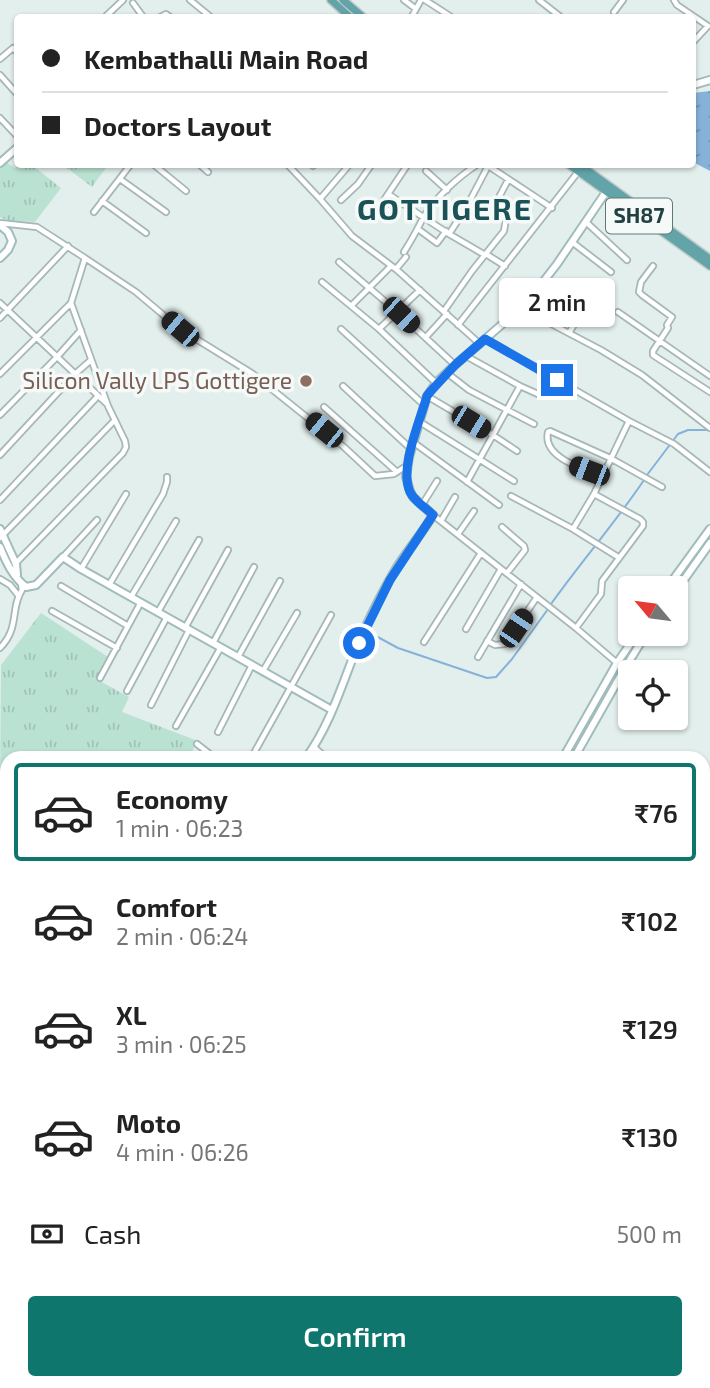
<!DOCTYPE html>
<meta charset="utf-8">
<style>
body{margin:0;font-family:"Exo 2",sans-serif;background:#f2f2f2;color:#222;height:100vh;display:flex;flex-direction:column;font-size:26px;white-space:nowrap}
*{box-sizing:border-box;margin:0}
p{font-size:23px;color:#767676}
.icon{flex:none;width:38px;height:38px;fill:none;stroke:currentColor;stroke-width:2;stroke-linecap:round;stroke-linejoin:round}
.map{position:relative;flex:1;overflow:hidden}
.panel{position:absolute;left:0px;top:751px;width:710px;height:639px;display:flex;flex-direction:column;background:#fff;border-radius:21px 21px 0 0;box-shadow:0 2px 5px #0004}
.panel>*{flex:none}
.top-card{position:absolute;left:14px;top:14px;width:682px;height:154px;border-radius:7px;box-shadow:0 2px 5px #0004;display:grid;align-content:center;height:154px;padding:0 28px;background:#fff}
.needle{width:46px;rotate:299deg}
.fabs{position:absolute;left:618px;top:576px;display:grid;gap:14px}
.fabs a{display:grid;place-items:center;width:70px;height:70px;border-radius:7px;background:#fff;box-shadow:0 2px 5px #0004;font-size:35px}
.end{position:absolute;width:32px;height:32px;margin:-16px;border:9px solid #1a73e8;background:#fff;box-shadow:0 0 0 4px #fff}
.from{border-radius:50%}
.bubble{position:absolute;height:49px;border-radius:7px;background:#fff;box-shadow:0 2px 5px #0004;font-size:23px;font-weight:600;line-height:49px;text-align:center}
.car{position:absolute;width:21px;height:42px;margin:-21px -10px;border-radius:9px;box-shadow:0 0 5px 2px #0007;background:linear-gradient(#222 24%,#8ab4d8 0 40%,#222 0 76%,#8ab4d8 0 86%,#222 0)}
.top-card b{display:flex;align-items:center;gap:24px;height:66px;font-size:26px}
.top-card b+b{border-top:2px solid #e0e0e0}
.top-card i{width:18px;height:18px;background:#222}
ul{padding:12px 0 0;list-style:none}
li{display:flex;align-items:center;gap:21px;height:98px;margin:0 14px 10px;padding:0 14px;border:4px solid transparent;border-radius:7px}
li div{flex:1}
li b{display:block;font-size:26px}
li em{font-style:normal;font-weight:600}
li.active{border-color:#0f766e}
li>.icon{width:63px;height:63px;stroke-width:1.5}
.pay{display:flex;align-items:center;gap:18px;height:77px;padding:0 28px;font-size:26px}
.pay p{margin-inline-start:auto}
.action{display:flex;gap:14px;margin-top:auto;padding:14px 28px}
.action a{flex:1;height:80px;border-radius:7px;background:#0f766e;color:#fff;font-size:28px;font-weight:600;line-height:80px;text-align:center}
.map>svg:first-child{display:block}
</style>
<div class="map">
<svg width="710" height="1388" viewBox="0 0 710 1388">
<defs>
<pattern id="grass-tufts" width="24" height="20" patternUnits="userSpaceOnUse" patternTransform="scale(1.75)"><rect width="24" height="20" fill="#bae2d2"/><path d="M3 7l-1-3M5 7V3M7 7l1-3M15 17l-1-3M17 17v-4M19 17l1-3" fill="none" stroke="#a0c3b6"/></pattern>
<pattern id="forest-firs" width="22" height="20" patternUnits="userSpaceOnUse" patternTransform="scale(1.75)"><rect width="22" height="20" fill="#bae2d2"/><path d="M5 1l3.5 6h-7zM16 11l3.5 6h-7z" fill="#a0c3b6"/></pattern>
<pattern id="water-ripples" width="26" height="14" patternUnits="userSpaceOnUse" patternTransform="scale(1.75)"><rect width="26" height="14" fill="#86b1d9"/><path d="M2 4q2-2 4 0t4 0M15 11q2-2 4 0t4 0" fill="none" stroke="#6d91b2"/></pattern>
</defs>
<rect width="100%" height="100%" fill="#e3efed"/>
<path fill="url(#grass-tufts)" d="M6,162L15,168L18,165H32L61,188L35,222L9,221L0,217V169Z
M63,165H108L92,187Z
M41,613L108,657L96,679L129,697L122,712L198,741L188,758H7V806L0,803L1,665Z"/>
<path fill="url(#forest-firs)" d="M704,1378L710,1384V1388H578L581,1383L704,1382Z"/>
<path fill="url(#water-ripples)" d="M710,91V171L693,162V93Z"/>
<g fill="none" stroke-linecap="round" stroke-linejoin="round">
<path stroke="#86b1d9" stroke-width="2" d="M647,475L678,434L688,430H708
M551,604C581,562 615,523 644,480
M374,635L398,648L487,678L496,677L512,659L548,609"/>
<g stroke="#a5b7b6" stroke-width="8">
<path id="street" d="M190,0L212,18
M404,0L416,9
M425,0L453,18
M539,0L562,18
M674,0L677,5L708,26L693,42
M133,3L144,18
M614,12L623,0
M104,18L123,0
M158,18L166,14L172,18
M411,18L421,0
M0,59L13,48L18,53
M0,75L18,95
M0,118L18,137
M153,164L186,191
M199,164L208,172
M287,164L320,199L352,236L397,270L480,344
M487,165L552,208
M313,166L315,164
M426,171L447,190
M120,179L166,212
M388,194L449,234L466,208L488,166
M320,199L350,164
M341,200L358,184L372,164
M102,201L146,233
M400,201L392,212L380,206L408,164
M94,212L131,164
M586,222L627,260
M0,223L37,227L85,258L71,303L108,406L125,441L126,447L123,453L15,564
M418,229L437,243L446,231
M449,234L485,255
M572,242L611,272
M404,252C411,241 417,230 423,218C435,198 458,177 478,164
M486,254L505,266
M85,258L136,292L180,329L253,374L344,447L375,476L394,474L406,466
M339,262L401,315L455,365
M653,266L641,282L639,292L642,295L672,317L667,325L668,328L653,351V355L710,392
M396,269L406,257
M322,282L379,329L436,383
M0,303L106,403
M352,305L391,266
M521,308L601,350L642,375L710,428
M444,311L472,271L504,231L507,212L496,203L508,180
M618,312L710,376
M0,318L68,246
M458,325L578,172
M341,329L424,405
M379,329L420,290
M569,333L585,307L588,305L600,311
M426,337L447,314
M486,339L629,421L674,444L710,472
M466,356L520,386L540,395
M447,373L469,390L534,424
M0,374L71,303
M343,386L411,449
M427,396L493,435L517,451
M324,407L397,472
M0,415L57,357L81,330
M420,422L514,481
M413,442L499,505
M0,455L75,374L91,360
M602,475C584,469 542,458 548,432L550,431L610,458L662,487
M467,482L520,386
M511,496L573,529
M0,500L98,396
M422,505L437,481
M433,515L576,628L601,594L602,581L643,526V522L640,519L594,494
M441,521L455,497
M502,527L524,546L525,550L507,573
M458,534L474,511
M0,538L115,420
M63,557L97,520
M618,557L573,529L594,494L629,421
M81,569L126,494
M0,579L10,585L18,595
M109,585L163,494L167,482V477
M61,586L128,626
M131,597L176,521
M52,611L117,648
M158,612L199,540
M185,628L228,550
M576,628L617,663L631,672
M466,629L501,569
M487,641L495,645L505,644L537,597
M424,642L481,553
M213,643L254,567
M0,648C20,628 10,608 22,590L21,583
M238,657L280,581
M478,657L521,584
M263,671L297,613
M100,678L141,602
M127,691L167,617
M151,705L189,630
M676,707L679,709
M176,726L221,647
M218,732L252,665
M197,744L215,758
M314,747L326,758
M254,753L331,615
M0,844L7,849
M0,896L7,903
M0,994L7,1001
M0,1061L7,1064
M706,1100L710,1105
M704,1145L710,1152
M704,1180L710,1174
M0,1211L7,1200
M0,1277L7,1271
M0,1286L7,1295
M416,1382L420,1388
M229,1388L230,1382
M267,1388L268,1382
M298,1388L300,1382
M345,1388L346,1382
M383,1388L385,1382"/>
</g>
<g stroke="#a0bcbb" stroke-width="10">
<path id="secondary" d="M693,85L710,80
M0,163L18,147
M0,225L8,232L12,241L8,250L0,258
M0,529L16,564L17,575
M0,547C6,562 13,577 26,587L36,585L63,557L81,569L332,710
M667,588L710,529
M676,591L710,543
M306,758C335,718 346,669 366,626C376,605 387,583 399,564C410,547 423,532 433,515L413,497L410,491L406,477L409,457L427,396L436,383L455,365L521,308L533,295L557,264L608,189
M563,758L617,663L637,634
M574,758L625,668L646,634
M0,810L7,814
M704,943L710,949
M0,1104L7,1097
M0,1383L7,1376"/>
</g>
<g stroke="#c1caca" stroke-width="10">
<path id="primary" d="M331,0L351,18
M343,0L364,18
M568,164L710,266
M579,164L710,259"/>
</g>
<g stroke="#c1caca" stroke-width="12">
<path id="highway" d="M704,966L710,955
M704,996L710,986
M506,1388L507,1382
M523,1388L524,1382"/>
</g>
<use href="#street" stroke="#fff" stroke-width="4.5"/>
<use href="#secondary" stroke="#fff" stroke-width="6"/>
<use href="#primary" stroke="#63a4a9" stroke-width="7"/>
<use href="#highway" stroke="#296972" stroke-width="9"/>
</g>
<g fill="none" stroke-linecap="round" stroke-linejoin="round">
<path stroke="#1a73e8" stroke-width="9" d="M359,643L390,580L433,515C425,507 415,502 410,492C399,468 420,421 427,396L430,392L455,365L485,339L557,380"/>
</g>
<circle fill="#8d6e63" stroke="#f5faf9" stroke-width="2.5" cx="306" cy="381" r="7"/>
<g text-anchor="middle" stroke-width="7" stroke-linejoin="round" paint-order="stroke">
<rect fill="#f5faf9" stroke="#617879" stroke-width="2" x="606" y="198.5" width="66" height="35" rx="5"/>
<g font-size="21" font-weight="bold" fill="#214042">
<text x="639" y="223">SH87</text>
</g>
<g font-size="23" fill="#785e54" stroke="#f5faf9" text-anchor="end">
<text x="292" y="389">Silicon Vally LPS Gottigere</text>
</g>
<g font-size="30" font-weight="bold" letter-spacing="2" fill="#1a5257" stroke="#f5faf9">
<text x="445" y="220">GOTTIGERE</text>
</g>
</g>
</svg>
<div class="fabs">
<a><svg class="needle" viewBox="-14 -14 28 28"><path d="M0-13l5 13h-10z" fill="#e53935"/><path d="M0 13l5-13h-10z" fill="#767676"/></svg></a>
<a><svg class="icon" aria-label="locate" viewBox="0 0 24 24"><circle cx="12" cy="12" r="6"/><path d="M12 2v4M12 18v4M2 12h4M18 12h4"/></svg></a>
</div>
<i class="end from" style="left:359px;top:643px"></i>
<i class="end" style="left:557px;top:380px"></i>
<div class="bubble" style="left:499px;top:278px;width:116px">2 min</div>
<i class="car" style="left:401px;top:315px;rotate:133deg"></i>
<i class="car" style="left:180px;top:329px;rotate:310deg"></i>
<i class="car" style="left:471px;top:422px;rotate:121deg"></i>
<i class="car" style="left:324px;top:430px;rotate:309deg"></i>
<i class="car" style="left:589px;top:471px;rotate:291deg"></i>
<i class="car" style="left:516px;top:628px;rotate:34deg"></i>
<div class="top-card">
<b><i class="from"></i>Kembathalli Main Road</b>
<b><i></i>Doctors Layout</b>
</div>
<section class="panel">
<ul>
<li class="active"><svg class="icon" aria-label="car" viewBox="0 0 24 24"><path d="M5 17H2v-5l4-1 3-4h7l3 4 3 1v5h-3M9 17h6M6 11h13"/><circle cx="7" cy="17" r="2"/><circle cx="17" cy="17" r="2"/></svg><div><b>Economy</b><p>1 min · 06:23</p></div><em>₹76</em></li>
<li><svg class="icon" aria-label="car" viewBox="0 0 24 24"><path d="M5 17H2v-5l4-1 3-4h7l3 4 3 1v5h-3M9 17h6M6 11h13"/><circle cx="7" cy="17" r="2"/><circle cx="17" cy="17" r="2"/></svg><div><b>Comfort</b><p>2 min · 06:24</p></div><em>₹102</em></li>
<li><svg class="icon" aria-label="car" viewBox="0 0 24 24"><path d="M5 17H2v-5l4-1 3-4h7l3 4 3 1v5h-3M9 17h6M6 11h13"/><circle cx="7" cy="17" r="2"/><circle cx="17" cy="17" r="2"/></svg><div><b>XL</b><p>3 min · 06:25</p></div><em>₹129</em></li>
<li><svg class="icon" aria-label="car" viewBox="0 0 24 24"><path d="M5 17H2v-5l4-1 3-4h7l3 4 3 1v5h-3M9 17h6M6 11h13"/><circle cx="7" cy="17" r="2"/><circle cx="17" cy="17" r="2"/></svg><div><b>Moto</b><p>4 min · 06:26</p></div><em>₹130</em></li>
</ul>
<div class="pay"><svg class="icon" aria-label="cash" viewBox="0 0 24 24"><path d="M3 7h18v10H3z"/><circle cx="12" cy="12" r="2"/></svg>Cash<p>500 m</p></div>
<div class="action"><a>Confirm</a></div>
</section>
</div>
